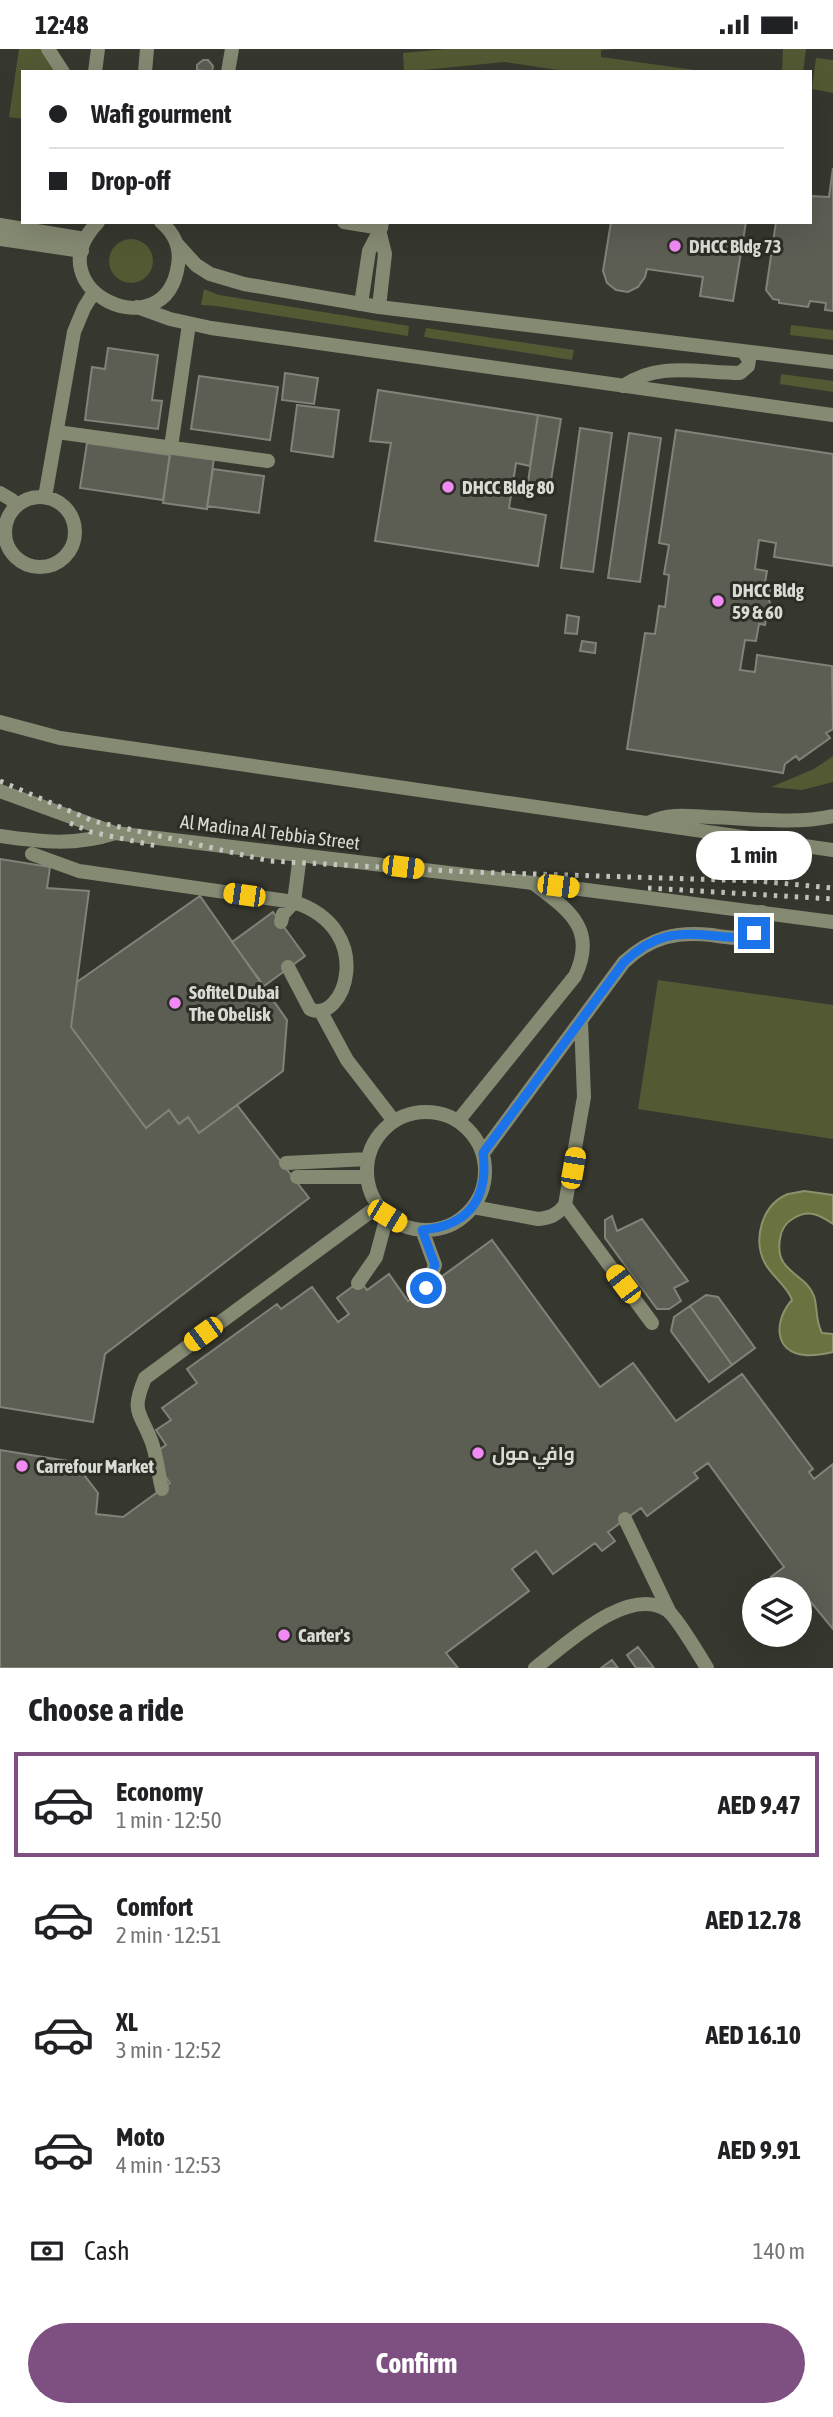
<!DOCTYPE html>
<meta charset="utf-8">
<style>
body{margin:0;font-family:"Asap Condensed",Cairo,sans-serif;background:#f6f6f6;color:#202124;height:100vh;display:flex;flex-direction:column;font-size:26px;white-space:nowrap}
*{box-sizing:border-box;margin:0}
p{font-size:23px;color:#757577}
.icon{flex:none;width:38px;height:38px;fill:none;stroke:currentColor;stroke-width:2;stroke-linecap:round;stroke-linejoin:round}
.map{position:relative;height:1619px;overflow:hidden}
.sheet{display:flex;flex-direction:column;background:#fff;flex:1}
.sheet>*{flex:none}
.top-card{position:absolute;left:21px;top:21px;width:791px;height:154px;border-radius:0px;box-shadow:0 7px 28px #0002;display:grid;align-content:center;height:154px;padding:0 28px;background:#fff}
.tools{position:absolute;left:742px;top:1528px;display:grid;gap:14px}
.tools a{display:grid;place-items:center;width:70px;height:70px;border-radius:50%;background:#fff;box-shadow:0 7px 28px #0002;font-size:35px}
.end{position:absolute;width:32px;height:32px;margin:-16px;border:9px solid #1a73e8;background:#fff;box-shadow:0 0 0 4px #fff}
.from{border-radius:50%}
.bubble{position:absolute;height:49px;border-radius:24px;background:#fff;box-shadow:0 7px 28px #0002;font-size:23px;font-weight:700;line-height:49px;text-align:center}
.car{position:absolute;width:21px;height:42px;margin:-21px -10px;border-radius:9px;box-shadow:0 0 5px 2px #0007;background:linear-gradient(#f5c518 24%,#345 0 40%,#f5c518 0 76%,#345 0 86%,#f5c518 0)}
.top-card b{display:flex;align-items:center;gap:24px;height:66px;font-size:26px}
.top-card b+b{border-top:2px solid #e0e0e0}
.top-card i{width:18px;height:18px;background:#202124}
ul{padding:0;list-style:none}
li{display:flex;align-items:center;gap:21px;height:105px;margin:0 14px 10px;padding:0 14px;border:4px solid transparent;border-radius:0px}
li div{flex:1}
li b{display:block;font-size:26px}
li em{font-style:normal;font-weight:700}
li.current{border-color:#7e5082}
li>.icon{width:63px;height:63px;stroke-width:1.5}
h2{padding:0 28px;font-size:32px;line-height:84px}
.pay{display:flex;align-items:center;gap:18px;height:77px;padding:0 28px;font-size:26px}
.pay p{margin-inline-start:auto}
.action{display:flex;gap:14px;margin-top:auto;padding:14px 28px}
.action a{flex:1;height:80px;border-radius:42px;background:#7e5082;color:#fff;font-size:28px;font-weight:700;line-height:80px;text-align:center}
.status{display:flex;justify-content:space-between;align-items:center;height:49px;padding:0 35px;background:#fff;direction:ltr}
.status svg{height:19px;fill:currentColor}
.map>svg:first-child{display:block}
</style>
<div class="status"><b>12:48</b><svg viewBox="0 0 49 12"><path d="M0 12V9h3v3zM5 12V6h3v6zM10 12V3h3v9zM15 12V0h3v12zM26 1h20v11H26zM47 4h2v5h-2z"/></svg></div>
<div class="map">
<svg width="833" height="1619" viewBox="0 0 833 1619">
<rect width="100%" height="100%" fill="#36382f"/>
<path fill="#535933" d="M19,0H44L56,23H23V70L9,68Z
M446,0H615L601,1V8L709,23H571L504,13L404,23L403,4Z
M783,0H806L803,23H782Z
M816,9L833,11V44L812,40Z
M109 212a22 22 0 1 1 44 0a22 22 0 1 1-44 0Z
M204,240L219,246L409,277L408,287L216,257L201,256Z
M791,276L833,281V291L790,286Z
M426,279L574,301L572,311L424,288Z
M781,325L833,332V343L780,335Z
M833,707V733L802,741L771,738L814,720Z
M658,931L833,956V1090L638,1060Z"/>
<path fill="#6a723f" stroke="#8b926c" stroke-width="2" d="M804,1142L833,1146V1175C820,1166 809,1160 794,1169C785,1174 781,1181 780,1190C774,1224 805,1223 814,1247C818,1260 815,1271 822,1284L833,1285V1303C824,1305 815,1307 805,1306C773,1303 774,1271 792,1251C788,1238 773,1228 766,1216C752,1192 761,1156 788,1145C793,1144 799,1143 804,1142Z"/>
<path fill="#5c5e54" stroke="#818378" stroke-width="2" d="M203,11H208L213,17L212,23L197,21V16Z
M833,119V262L825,261L826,254L810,252L808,258L779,254V251L773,250L766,241L776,173H810V147L829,148Z
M611,173H746L733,252L700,247L703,228L647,220L645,228L638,238L628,243L616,241L607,234L603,222Z
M108,299L158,306L152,351L162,352L158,380L85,371L92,318L105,320Z
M285,324L318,329L314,355L282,351Z
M199,327L278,338L270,391L191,380Z
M378,341L538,366L530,417L516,414L509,459L546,466L538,517L375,492L391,394L370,392Z
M297,356L339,361L333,408L291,402Z
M538,366L561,370L550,437L528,433Z
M580,379L612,384L593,523L561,519Z
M676,381L833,405V517L774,508L776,494L759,491L755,520L767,522L764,539L771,540L769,551L772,559L767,565L765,576L759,575L756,592L745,591L740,621L755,623L757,606L832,617L833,680L826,684L830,689L799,711L796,707L785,715L783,724L627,700L645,584L655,585L659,557L665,558L669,526L664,525L669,496L659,494Z
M629,384L661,389L640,533L608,529Z
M87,394L170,406L163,451L80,439Z
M170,403L214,409L207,460L163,454Z
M213,420L264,427L259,464L207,457Z
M567,566L579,568L577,585L565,584Z
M582,592L596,594L595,604L580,602Z
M0,810L50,818L47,839L89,842L71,978L146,1079L169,1061L179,1075L188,1068L199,1084L237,1056L309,1149L105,1305L93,1373L0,1358Z
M200,847L287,971L283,1022L199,1084L188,1068L179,1075L169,1061L146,1079L71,978L77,933Z
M273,863L305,907L264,937L232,893Z
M612,1167L617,1182L642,1170L688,1232L674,1239L681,1252L669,1260H657L605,1189V1171Z
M492,1191L600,1338L633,1314L676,1372L742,1325L813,1420L809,1423L814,1430L833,1415V1580L805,1546L800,1550V1540H779L771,1528L784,1518L708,1414L694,1424L698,1429L647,1467L641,1459L608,1483L615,1492L602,1502L595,1494L553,1525L536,1502L512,1520L529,1542L446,1604L458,1619H0V1401L74,1413L98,1444L96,1465L123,1468L170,1434L150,1407L166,1396L156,1381L171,1371L162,1359L197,1334L187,1320L277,1255L281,1260L312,1238L338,1273L349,1265L337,1249L360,1232L367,1241L389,1225L408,1252Z
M706,1246L718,1248L755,1299L732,1316L690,1257Z
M690,1257L732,1316L709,1333L671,1282L674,1268Z
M638,1598L654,1619H636L627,1606Z
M612,1611L618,1619H601Z"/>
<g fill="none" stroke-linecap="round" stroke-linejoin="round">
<path stroke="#858a73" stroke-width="14" d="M48,0L63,23
M228,23L232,0
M344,173L381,179L382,173
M0,176L85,190
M0,190L82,202
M361,255L369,202L381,179
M379,258L385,205L380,185
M57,383L268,412
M171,398L189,275
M0,444L12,451L15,458
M5 483a35 35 0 1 1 70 0a35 35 0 1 1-70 0Z
M45,448L74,283L84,259L94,243
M0,787C41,793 76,797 115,784
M32,805L79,822L294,853C379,881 343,977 310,960L288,918
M281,873L283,865L294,853L300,806
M321,963L347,1011L394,1072
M367 1122a59 59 0 1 1 118 0a59 59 0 1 1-118 0Z
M458,1072L575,927C598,879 567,860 533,834
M483,1104L624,913C651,888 677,882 712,886C723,888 735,890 746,888L754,884L762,863
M286,1114L368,1110
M297,1128H367
M565,1156L652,1274
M473,1158L538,1170C550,1169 557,1166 565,1156L584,1048L581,972
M422,1181L435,1216L426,1239
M358,1234L376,1208L387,1167
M162,1440C158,1424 157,1406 151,1391C139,1361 131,1363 145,1329L378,1157
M625,1470L669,1562
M535,1619C566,1596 627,1536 667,1561C677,1568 699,1606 707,1619"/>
<path stroke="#858a73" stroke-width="14" d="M95,23L98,0
M145,23L147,0
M98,173C32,241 166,303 178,216C181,199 174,184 161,173
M177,195L196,216L210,225L244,235L379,258L833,313
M137,258L170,270L211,279L833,366
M623,337C659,312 699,324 740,324L748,317L749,311L743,302
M0,673L60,689L833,801
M0,742L115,784L533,834L833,873
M650,773C669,764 689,767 709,768C749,769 793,776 833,767"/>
<path stroke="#c3c5bf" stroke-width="5" stroke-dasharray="3.5 7" stroke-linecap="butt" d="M0,732L93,772L270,812L470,823L757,832L833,839
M70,774L91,783L157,797
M648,839L833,850"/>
</g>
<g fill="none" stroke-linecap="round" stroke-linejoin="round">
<path stroke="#1a73e8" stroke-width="9" d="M426,1239L435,1216L422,1181C468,1177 489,1150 483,1104L624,913C654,885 677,882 716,887C730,888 741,891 754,884"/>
</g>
<g fill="#f18af4" stroke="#2c2e25" stroke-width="2.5">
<circle cx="675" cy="197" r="7"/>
<circle cx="448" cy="438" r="7"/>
<circle cx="718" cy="552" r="7"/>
<circle cx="175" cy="954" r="7"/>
<circle cx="478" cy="1404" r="7"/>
<circle cx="22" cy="1417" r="7"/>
<circle cx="284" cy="1586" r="7"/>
</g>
<g text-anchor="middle" stroke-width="6" stroke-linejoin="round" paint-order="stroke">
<g font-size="19" font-weight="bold" fill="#d9dbd5" stroke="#2c2e25" text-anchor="start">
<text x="689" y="204">DHCC Bldg 73</text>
<text x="462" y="445">DHCC Bldg 80</text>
<text x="732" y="548">DHCC Bldg<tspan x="732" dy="22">59 &amp; 60</tspan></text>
<text x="189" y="950">Sofitel Dubai<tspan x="189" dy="22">The Obelisk</tspan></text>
<text x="492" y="1411">وافي مول</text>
<text x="36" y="1424">Carrefour Market</text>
<text x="298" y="1593">Carter's</text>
</g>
<g font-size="19" fill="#d9dbd5" stroke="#2c2e25">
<text transform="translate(270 783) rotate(7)" y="7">Al Madina Al Tebbia Street</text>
</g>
</g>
</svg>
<div class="tools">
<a><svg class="icon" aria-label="layers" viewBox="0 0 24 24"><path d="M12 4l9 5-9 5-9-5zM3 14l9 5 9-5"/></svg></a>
</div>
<i class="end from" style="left:426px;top:1239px"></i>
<i class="end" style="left:754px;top:884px"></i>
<div class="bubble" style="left:696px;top:782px;width:116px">1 min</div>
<i class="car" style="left:403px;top:818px;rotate:97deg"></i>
<i class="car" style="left:558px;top:837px;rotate:97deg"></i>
<i class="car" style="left:244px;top:846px;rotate:278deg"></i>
<i class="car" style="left:573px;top:1119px;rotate:10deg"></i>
<i class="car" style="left:387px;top:1167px;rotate:121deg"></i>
<i class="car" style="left:623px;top:1235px;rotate:323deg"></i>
<i class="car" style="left:203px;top:1285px;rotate:234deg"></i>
<div class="top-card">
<b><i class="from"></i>Wafi gourment</b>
<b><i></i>Drop-off</b>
</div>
</div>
<section class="sheet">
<h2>Choose a ride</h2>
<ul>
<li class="current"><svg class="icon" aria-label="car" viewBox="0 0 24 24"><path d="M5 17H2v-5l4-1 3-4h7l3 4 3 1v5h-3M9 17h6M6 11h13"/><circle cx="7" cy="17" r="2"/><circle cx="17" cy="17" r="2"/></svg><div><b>Economy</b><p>1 min · 12:50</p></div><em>AED 9.47</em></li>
<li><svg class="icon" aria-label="car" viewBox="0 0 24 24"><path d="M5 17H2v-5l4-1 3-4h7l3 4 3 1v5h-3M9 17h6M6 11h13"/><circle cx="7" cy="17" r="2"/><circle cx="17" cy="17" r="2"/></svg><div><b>Comfort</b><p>2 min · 12:51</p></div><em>AED 12.78</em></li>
<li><svg class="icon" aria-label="car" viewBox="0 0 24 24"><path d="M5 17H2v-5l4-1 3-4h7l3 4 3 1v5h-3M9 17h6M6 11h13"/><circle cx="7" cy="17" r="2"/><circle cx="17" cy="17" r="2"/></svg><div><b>XL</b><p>3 min · 12:52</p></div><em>AED 16.10</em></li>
<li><svg class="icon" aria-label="car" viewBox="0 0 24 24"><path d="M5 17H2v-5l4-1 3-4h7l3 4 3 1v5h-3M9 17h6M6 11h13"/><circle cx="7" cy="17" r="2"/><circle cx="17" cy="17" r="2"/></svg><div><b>Moto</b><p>4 min · 12:53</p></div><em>AED 9.91</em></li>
</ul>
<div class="pay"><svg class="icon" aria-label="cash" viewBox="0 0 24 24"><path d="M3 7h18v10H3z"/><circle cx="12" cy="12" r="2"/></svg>Cash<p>140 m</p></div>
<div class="action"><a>Confirm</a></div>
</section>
